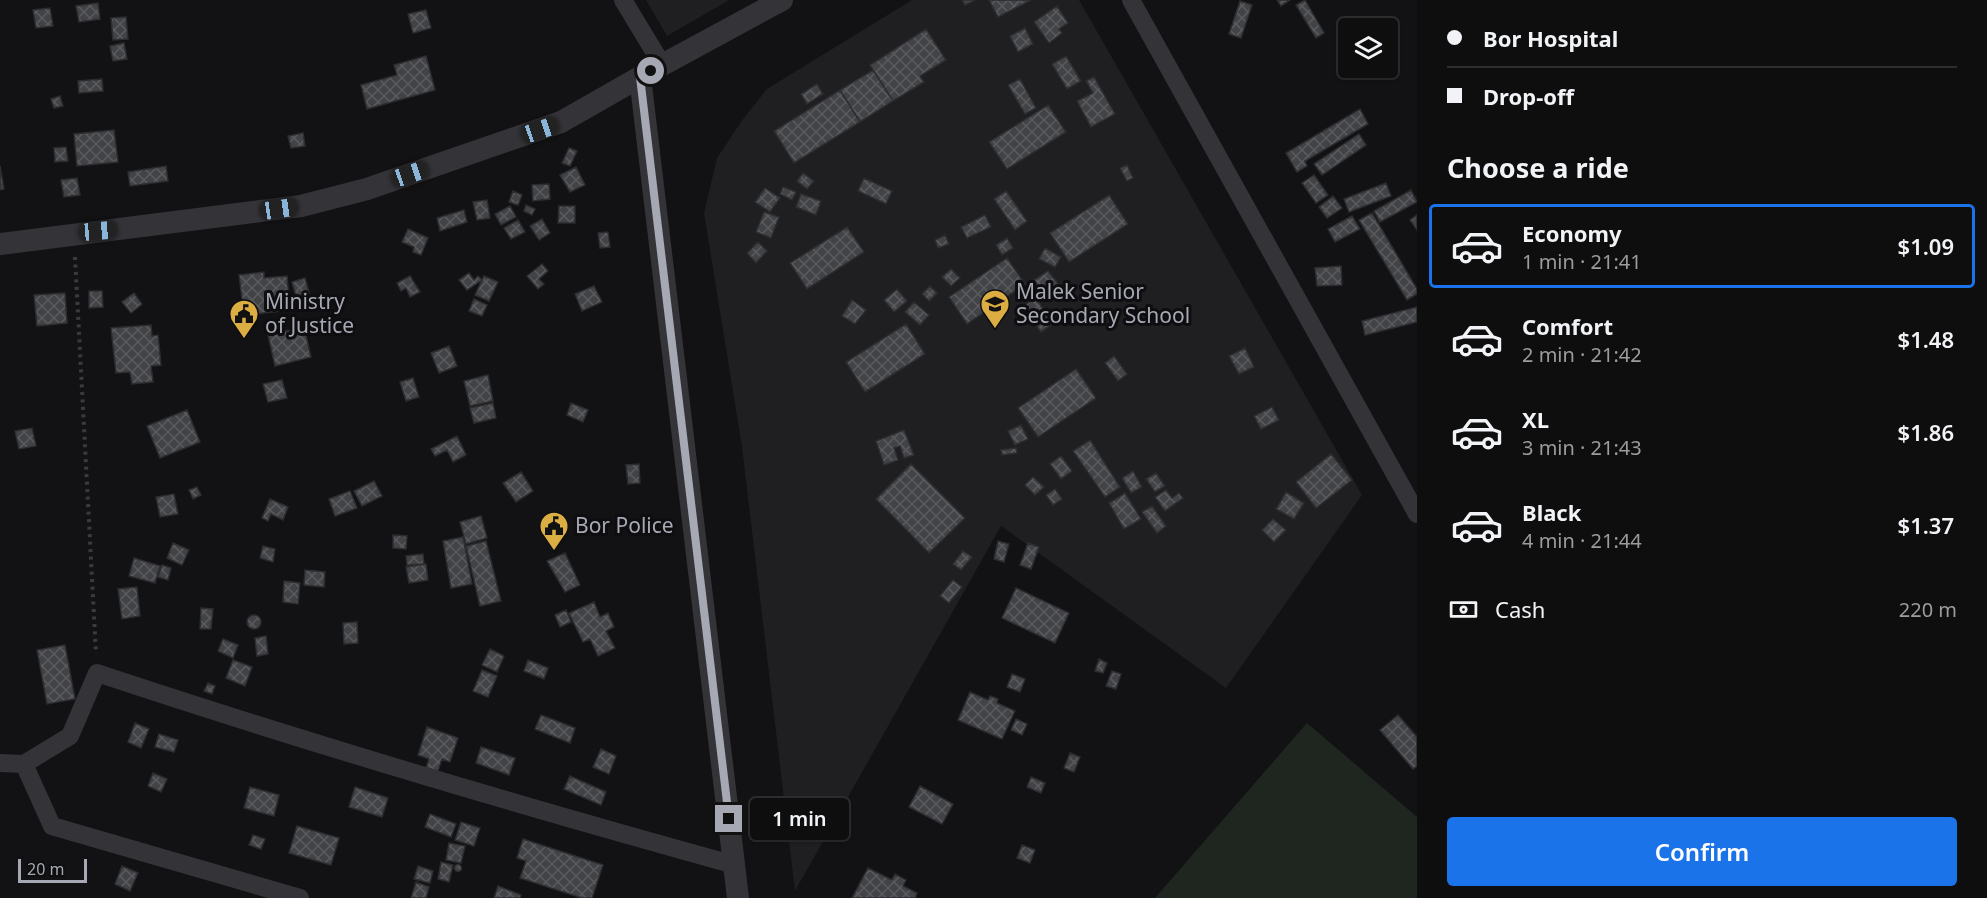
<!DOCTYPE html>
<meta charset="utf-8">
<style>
body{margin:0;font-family:"Noto Sans",sans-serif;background:#171718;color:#f1f3f6;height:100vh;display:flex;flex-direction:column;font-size:22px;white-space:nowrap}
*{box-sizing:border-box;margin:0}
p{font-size:20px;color:#9b9c9e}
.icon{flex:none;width:33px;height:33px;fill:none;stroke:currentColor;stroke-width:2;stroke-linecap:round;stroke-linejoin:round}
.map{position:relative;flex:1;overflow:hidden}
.side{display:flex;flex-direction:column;background:#0e0e0f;width:570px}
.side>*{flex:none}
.banner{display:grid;align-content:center;height:132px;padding:0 30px;background:#0e0e0f}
.tools{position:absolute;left:1338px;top:18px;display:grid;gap:12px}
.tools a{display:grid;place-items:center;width:60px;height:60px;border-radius:6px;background:#0e0e0f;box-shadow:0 2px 4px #0004,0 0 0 2px #2e2e2f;font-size:30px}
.scale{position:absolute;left:18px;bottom:15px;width:69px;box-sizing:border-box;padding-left:6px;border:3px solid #a6a9b3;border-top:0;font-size:16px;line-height:21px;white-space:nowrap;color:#a6a9b3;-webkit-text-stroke:4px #0e0d0f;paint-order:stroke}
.end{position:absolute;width:27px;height:27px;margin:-14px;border:8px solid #a6a9b3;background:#111;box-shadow:0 0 0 3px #111}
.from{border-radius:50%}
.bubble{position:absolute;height:42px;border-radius:6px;background:#0e0e0f;box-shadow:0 2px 4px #0004,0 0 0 2px #2e2e2f;font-size:20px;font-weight:600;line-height:42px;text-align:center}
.car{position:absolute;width:18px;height:36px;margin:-18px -9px;border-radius:8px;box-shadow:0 0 4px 2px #0007;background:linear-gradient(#222 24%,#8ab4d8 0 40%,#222 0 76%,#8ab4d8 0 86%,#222 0)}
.banner b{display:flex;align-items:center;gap:21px;height:57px;font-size:22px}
.banner b+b{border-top:2px solid #2e2e2f}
.banner i{width:15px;height:15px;background:#f1f3f6}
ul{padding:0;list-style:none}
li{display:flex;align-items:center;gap:18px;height:84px;margin:0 12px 9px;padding:0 18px;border:3px solid transparent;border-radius:6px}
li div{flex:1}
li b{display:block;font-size:22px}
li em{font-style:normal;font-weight:600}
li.active{border-color:#1a73e8}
li>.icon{width:54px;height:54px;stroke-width:1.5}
h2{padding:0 30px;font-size:27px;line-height:72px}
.pay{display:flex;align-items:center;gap:15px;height:66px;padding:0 30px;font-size:22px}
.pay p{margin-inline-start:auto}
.cta{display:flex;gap:12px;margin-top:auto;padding:12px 30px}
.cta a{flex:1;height:69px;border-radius:6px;background:#1a73e8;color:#fff;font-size:24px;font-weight:600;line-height:69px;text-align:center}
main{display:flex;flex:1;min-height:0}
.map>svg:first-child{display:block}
</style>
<main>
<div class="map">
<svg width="1417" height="898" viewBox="0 0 1417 898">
<defs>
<pattern id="building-cross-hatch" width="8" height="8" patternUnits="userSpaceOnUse" patternTransform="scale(1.5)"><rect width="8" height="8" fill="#424347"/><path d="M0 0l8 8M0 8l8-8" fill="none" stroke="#5a5b5f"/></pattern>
</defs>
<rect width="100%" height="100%" fill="#121214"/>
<path fill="#1f1f21" d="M646,0H729L667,36Z
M912,0H1079L1362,495L1226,688L1001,526L795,891L742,447L704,213L717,158L743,119L767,89Z"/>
<path fill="#1f2620" d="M1307,723L1417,817V898H1155Z"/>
<path fill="url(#building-cross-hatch)" stroke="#2d2d30" stroke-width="1.5" d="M962,0H975L965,5Z
M989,0H1031L998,17Z
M1277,0H1290L1281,6Z
M1305,0L1324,33L1316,38L1296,5Z
M1240,1L1252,5L1241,38L1229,34Z
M98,3L100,19L79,22L76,6Z
M1057,6L1068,23L1059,29L1062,33L1049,43L1034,22Z
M50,8L53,26L36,28L33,10Z
M426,10L431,28L413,33L408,14Z
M126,17L128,39L113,40L111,18Z
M1025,28L1033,44L1018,52L1010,36Z
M926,29L946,60L920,76L924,82L893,101L870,65Z
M124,43L127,59L113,61L110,46Z
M1348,51V68H1352L1349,69L1342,55Z
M426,56L435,90L367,109L361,85L397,75L394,65Z
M1066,56L1081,81L1067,89L1052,64Z
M873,70L893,101L860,122L840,90Z
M1094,77L1115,114L1091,127L1077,101L1093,93L1086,81Z
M102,79L103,91L79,93L78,81Z
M1020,79L1036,108L1025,114L1008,85Z
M817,84L823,94L807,104L801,94Z
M840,90L860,122L794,163L774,131Z
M60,96L63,106L54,108L51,99Z
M1048,105L1066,132L1007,169L989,142Z
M1360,109L1368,124L1305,161L1307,166L1297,172L1286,153Z
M114,130L118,162L77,166L74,134Z
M303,133L305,146L291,148L288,136Z
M1359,134L1366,145L1322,175L1314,164Z
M66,147L68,161L55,162L54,148Z
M569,148L577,151L570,166L562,163Z
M1127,165L1133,178L1127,181L1120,168Z
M0,166L4,189L0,190Z
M166,166L168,181L130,186L128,172Z
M576,167L585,185L570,192L560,175Z
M803,173L814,181L807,189L797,181Z
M1314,175L1328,195L1316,203L1302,183Z
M77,178L80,195L64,197L61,180Z
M864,178L892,191L886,204L858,191Z
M1386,183L1391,196L1349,212L1344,199Z
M549,184L550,199L533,201L532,185Z
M783,187L796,192L792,200L780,194Z
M765,188L780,198L770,212L755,202Z
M1411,190L1417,202L1380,222L1374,211Z
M513,191L522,195L518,205L509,202Z
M1006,191L1027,221L1015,230L994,199Z
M801,194L821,201L816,215L796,207Z
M1109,195L1128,224L1069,262L1050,233Z
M1333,196L1342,208L1327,218L1319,207Z
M487,200L490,218L477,220L473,202Z
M526,205L535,209L532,215L524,211Z
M510,206L516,217L501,225L495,214Z
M559,206H575V223H558Z
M464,210L467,222L440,231L437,218Z
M764,212L779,217L771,238L756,232Z
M1372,213L1417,289V294L1407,300L1359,220Z
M985,215L991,227L967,238L961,227Z
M1417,215V230L1410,220Z
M1352,216L1360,229L1335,242L1328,229Z
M542,219L550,233L539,240L530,226Z
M518,220L525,232L511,239L504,228Z
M847,227L864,252L807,289L790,263Z
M408,229L428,238L421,255L413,252L414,247L402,242Z
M608,232L610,247L600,248L598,233Z
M945,235L949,244L938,248L935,240Z
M1007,238L1013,248L1002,255L996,245Z
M758,242L767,251L756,263L747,253Z
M1045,248L1061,257L1055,267L1039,259Z
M1007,258L1025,284L967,324L949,297Z
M542,264L548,271L539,279L544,284L538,289L527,276Z
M1341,266L1342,285L1317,286L1315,268Z
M951,269L960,278L951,286L942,277Z
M1048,271L1060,286L1046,296L1034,280Z
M264,272V278L287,276L290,310L244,315L239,275Z
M469,273L474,280L478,276L482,280L467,290L459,280Z
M410,276L420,292L410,297L406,288L401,291L397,283Z
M484,276L498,282L489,301L475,295Z
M305,278L312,303L299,307L292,282Z
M594,286L602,302L582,311L575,294Z
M930,286L937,293L929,301L922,294Z
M897,289L907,301L894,312L884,300Z
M89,291H102L103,307L89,308Z
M65,293L67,323L37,326L34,295Z
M134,293L142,304L131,313L122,302Z
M1036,298L1043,309L1032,316L1024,305Z
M474,299L487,305L482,316L469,311Z
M852,300L866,310L855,324L842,316Z
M914,302L929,315L920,325L905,312Z
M1417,307V322L1365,335L1362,321Z
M1045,313L1052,324L1041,332L1033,321Z
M906,324L925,354L865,392L846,362Z
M151,325L152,336L158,335L161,365L151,366L153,382L132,384L130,372L116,373L111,328Z
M304,327L311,357L275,366L268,335Z
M449,346L457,366L439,373L431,353Z
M1245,348L1254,367L1239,374L1229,356Z
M1114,356L1127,374L1118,381L1105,363Z
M1076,369L1096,398L1038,437L1018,408Z
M488,375L493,401L470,406L464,381Z
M413,378L419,397L406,401L400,382Z
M282,380L287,398L268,402L263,384Z
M493,403L496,418L474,423L470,408Z
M571,403L588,410L583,422L567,415Z
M1272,407L1279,420L1261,429L1254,416Z
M187,410L200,442L160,458L147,426Z
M1021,425L1028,439L1015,445L1008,431Z
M32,428L36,446L19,449L15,431Z
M904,430L914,455L904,458L900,446L894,448L898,460L884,465L876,441Z
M457,436L466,455L453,462L447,450L435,456L431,449Z
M1090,440L1120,487L1105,497L1073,451Z
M1016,448L1017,453L1002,455L1001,450Z
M1331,454L1352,480L1316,508L1296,482Z
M1061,456L1072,471L1061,479L1050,464Z
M639,464L640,483L628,484L626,465Z
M911,464L965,518L929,553L876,499Z
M1133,471L1142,487L1131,493L1122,478Z
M521,472L533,491L516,502L503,483Z
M1156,473L1165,486L1155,492L1146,479Z
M1033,477L1044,487L1035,495L1025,485Z
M374,481L382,496L362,506L354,491Z
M197,487L201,495L193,499L189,490Z
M1055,489L1062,499L1053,505L1046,495Z
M1166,490L1172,498L1179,493L1183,498L1165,511L1155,497Z
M350,491L357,508L335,516L329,499Z
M1286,492L1304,503L1294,519L1276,509Z
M1125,493L1141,519L1124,529L1109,503Z
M174,494L178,514L160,517L156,497Z
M270,499L288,507L283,520L271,514L268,521L262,518Z
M1152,506L1166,526L1157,533L1142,512Z
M481,516L487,538L466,544L460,522Z
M1273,519L1286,530L1274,542L1262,530Z
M393,535L407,536L406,549L393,548Z
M463,537L472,584L451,588L443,541Z
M486,541L501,601L480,606L466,546Z
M998,541L1009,544L1004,562L994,559Z
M173,543L189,550L182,565L167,558Z
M1028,543L1039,547L1031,569L1020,565Z
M263,546L275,549L273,562L260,558Z
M963,551L972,557L961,570L953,564Z
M565,553L580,585L565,592L547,561Z
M423,554L424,564L407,565L406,556Z
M134,558L160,566L155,583L129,576Z
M426,564L428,580L409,583L406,567Z
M162,565L171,568L168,580L158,577Z
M305,570L325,572L324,587L304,585Z
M953,580L962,587L949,603L940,596Z
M284,581L300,583L298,604L283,602Z
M137,587L140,616L122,619L118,589Z
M1016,588L1069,613L1055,643L1002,618Z
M594,602L600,617L608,613L614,627L606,631L615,648L598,656L590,639L583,642L569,613Z
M201,608L213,609L211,629H200Z
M566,610L571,622L560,627L555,615Z
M247 622a7 7 0 1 1 14 0a7 7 0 1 1-14 0Z
M357,622L358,643L344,644L343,623Z
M266,636L268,654L257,656L255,638Z
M223,639L238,645L233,658L218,651Z
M65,645L75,699L47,704L37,650Z
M490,649L504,656L497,672L482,665Z
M1099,659L1107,663L1103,673L1095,671Z
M233,660L252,667L245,686L226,678Z
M528,660L548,668L544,679L524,671Z
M482,670L497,676L488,697L473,691Z
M1112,671L1121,674L1116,689L1106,686Z
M1012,674L1025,679L1020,692L1007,687Z
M208,683L215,686L212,694L204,691Z
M970,692L988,700L990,696L998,699L997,703L1015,711L1002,739L958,720Z
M541,715L575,728L570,743L535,729Z
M1398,715L1417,737V766L1413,769L1380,730Z
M1016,719L1027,724L1022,735L1011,730Z
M135,723L149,729L141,748L128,742Z
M427,727L458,738L450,762L442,759L438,771L426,768L429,759L418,755Z
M159,734L178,740L174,752L155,747Z
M481,747L515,758L509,775L476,763Z
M601,749L616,756L609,774L593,767Z
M1070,753L1080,757L1074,772L1064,768Z
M153,773L167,779L161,792L148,786Z
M570,776L606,792L601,805L564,789Z
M1031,777L1045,783L1041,793L1027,787Z
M920,786L953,804L942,824L909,807Z
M250,787L279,795L274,816L244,808Z
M355,787L388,798L382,817L349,807Z
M430,814L456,824L451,837L425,827Z
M461,822L480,828L474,846L455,840Z
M297,826L339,838L331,865L289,853Z
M253,835L265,839L261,849L249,845Z
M523,839L603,865L592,898H582L520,878L526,861L517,858Z
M449,843L465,846L461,863L446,860Z
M1022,845L1035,850L1030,863L1017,858Z
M441,862L453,865L449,882L438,879Z
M454.5 868a3.5 3.5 0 1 1 7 0a3.5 3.5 0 1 1-7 0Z
M122,866L138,873L130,891L115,884Z
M418,866L433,871L430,883L414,879Z
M868,868L892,880L895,874L906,880L903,886L917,893L915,898H852Z
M416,882L429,887L426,898H411Z
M498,886L521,895L520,898H494Z"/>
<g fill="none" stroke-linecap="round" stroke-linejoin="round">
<path stroke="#3a3b3f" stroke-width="4" stroke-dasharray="3 4.5" stroke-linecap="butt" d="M75,257L96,654"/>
<path stroke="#343438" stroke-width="18" d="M623,0L663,66
M1131,0L1417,514
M0,763L24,764L70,736L97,673C308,743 521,806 735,865
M24,764L52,826L300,898"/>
<path stroke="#343438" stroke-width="22" d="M0,244L301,206L367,189L561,122L640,77
M738,898L640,77L782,0"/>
</g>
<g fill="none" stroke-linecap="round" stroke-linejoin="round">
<path stroke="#a6a9b3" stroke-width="8" d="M651,71L640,77L729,819"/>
</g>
<defs>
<g id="school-pin" transform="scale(1.5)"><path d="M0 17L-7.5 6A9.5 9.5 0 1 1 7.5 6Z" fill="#dcad42" stroke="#0e0d0f"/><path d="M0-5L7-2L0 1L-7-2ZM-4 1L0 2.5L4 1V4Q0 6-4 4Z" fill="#111"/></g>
<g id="civic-pin" transform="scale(1.5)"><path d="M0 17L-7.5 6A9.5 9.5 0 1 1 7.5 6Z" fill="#dcad42" stroke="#0e0d0f"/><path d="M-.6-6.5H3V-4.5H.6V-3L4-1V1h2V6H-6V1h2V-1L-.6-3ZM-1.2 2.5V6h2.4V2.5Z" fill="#111"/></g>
</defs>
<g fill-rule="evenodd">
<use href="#school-pin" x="995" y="304"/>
<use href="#civic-pin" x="244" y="314"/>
<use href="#civic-pin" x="554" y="526"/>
</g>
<g text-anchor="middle" stroke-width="6" stroke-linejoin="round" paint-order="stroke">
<g font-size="21" fill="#a6a9b3" stroke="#0e0d0f" text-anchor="start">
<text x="1016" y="299">Malek Senior<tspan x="1016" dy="24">Secondary School</tspan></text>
<text x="265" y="309">Ministry<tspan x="265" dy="24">of Justice</tspan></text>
<text x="575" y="533">Bor Police</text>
</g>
</g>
</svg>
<div class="tools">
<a><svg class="icon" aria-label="layers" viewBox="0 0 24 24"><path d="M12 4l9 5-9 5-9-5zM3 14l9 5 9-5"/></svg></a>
</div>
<div class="scale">20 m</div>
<i class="end from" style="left:651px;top:71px"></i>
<i class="end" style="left:729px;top:819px"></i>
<div class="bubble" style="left:750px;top:798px;width:99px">1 min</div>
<i class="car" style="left:540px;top:130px;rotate:71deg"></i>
<i class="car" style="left:410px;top:174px;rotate:71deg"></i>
<i class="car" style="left:279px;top:209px;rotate:82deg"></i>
<i class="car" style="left:98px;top:231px;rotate:85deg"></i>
</div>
<section class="side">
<div class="banner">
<b><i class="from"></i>Bor Hospital</b>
<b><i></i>Drop-off</b>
</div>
<h2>Choose a ride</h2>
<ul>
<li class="active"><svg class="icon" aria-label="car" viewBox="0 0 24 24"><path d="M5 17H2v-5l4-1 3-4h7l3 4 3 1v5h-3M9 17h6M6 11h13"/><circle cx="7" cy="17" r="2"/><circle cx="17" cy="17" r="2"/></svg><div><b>Economy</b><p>1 min · 21:41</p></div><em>$1.09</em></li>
<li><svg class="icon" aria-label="car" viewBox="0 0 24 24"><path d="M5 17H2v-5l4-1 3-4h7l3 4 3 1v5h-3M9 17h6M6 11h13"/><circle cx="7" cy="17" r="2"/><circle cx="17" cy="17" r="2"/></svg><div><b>Comfort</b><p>2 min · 21:42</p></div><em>$1.48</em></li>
<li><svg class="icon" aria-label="car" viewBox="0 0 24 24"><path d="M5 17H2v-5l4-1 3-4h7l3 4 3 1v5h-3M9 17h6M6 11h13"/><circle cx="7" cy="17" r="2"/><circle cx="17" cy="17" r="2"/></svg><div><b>XL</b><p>3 min · 21:43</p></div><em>$1.86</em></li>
<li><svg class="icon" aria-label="car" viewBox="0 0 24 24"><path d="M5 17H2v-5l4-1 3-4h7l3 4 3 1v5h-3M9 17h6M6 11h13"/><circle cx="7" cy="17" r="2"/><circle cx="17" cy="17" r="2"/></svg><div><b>Black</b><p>4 min · 21:44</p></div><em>$1.37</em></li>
</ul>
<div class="pay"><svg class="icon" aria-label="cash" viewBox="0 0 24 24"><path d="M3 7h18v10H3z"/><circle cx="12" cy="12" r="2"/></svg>Cash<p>220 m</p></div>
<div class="cta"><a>Confirm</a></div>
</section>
</main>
